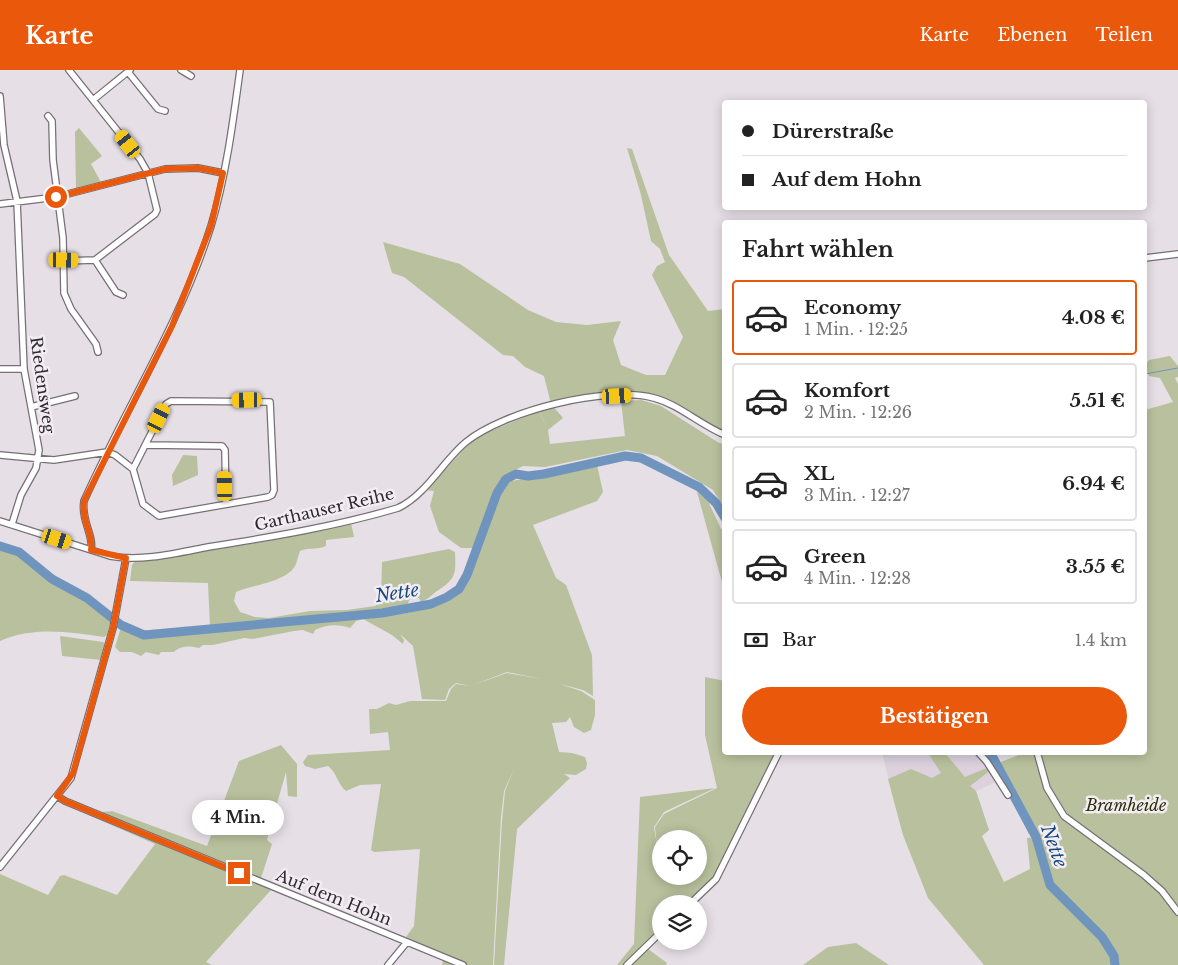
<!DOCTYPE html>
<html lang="de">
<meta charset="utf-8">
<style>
body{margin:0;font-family:"Libre Baskerville",serif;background:#f6f6f6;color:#222;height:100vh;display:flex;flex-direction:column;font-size:19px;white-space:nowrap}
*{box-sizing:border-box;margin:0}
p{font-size:16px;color:#767676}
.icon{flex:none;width:28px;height:28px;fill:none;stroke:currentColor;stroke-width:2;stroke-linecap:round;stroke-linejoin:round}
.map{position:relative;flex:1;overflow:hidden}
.details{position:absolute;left:722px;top:150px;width:425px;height:535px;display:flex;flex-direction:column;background:#fff;border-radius:5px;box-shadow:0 2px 12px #0003}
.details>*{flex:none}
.hud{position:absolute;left:722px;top:30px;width:425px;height:110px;border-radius:5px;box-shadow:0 2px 12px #0003;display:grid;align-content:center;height:110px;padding:0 20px;background:#fff}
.tools{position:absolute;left:652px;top:760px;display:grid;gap:10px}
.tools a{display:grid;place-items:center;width:55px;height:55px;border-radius:50%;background:#fff;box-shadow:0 2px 12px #0003;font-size:25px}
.end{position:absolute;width:22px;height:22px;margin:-11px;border:6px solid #ea580c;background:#fff;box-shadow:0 0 0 2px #fff}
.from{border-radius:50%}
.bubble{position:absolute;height:35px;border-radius:18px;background:#fff;box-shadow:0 2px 12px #0003;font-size:16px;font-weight:700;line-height:35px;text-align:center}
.car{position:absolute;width:15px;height:30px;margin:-15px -8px;border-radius:6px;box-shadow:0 0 4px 1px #0007;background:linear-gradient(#f5c518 24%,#345 0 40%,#f5c518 0 76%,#345 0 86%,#f5c518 0)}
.hud b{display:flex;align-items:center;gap:18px;height:48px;font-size:19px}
.hud b+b{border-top:1px solid #e0e0e0}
.hud i{width:12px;height:12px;background:#222}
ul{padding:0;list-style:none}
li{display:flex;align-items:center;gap:15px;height:75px;margin:0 10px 8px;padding:0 10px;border:2px solid #e0e0e0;border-radius:5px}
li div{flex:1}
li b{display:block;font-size:19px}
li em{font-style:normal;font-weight:700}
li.on{border-color:#ea580c}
li>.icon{width:45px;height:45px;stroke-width:1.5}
h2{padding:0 20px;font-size:22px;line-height:60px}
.pay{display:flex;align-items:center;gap:12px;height:55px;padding:0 20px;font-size:19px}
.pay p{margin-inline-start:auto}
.button{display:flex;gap:10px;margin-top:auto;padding:10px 20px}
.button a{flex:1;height:58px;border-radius:30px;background:#ea580c;color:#fff;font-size:20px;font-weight:700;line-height:58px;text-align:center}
header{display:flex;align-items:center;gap:30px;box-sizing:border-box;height:70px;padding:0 25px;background:#ea580c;color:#fff}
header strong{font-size:24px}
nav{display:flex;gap:28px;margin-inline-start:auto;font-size:18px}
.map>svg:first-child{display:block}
</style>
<header>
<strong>Karte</strong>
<nav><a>Karte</a><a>Ebenen</a><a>Teilen</a></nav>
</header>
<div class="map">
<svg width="1178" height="895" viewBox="0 0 1178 895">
<rect width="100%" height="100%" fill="#e6dfe6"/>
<path fill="#dcd1dd" d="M882,683H976L998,711L976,721L989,760L903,765Z"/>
<path fill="#b8c09d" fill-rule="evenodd" d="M79,58L102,86L91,94L102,114L76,121L75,62Z
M627,78L632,79L669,185L708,241L725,239V365C701,351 675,334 648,327C625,321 576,331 552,335L563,348L548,360L538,338L551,334L544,306L525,297L513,286L503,285L404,207L392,203L383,172L460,194L528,240L556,252L587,255L621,251L613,270L621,295L646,305H665L683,267L652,205L657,196L665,192L660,179L651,171L641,125Z
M1170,286L1178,296V307L1175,308L1178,314V895H984L928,828L903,765L888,709L911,699L932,708L941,703L928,683H945L965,707L989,697L991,700L970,716L976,721L989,760L982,766L1004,812L1030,799L1027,768L1036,767L1039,774L1038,767L998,693L1024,683L1145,682V340L1173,332L1160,308L1149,306L1145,295L1149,290Z
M641,330L661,336L719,373L725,374V439L713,420L657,386L627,380L545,397L523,396L503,406L482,453L474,478H461L439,462L430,436L434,421L426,420L471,372L488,362L539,341L548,360L550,374L625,366L621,331Z
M183,385L197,386L198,405L173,416L172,405Z
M597,395L603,422L597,431L533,455L556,508L566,515L592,585L593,626L583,620L560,614L581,621L595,630V645L591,660L584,663L574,657L570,647L566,652L552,653L559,682L572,683L585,687L587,693L586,699L576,705L564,704L570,708L517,759L504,895H494L502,751L505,721L514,699L504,721L501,747L493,895H442L444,885L406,867L414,856L420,779L374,782L371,780L381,714L360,715L346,721C337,714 338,704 328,696L315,699L305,696L303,692L308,685L390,680L388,662L370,664L369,639H377L389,633L396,635L410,631H446L451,619L456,614L470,616L507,603L543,609L507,602L470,616L456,613L449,619L445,630L422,629L413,576L400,564L404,570L403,574L392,565L363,549L356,551L350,558C339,554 326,554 315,560L313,564L303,560L294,561L253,569L244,568L213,575H203L199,578C191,576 181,575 174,582H161L159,585L146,582L141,586L132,582H120L115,577L122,554L144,563L210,557L208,513L130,511L132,495L135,491L269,471L351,453L354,467L326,470V476C317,480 310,477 300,481C298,486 297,492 295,496C286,512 252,515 236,522L234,531L240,542L255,547L269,548L310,541L347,540L375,536L381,531L392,534L381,529L382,492L449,479L455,482C456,504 456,509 437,521C431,525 429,529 421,532L419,528L411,527L407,535L401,536L384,546C414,543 445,537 465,512L503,416L507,412Z
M697,422L708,431L721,459L725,460V523Z
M0,474L22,480L53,507L84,524L112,545L107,565L104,567C69,562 34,556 0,571Z
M60,566L103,572L105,574L101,590L62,586Z
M705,607L725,611V682L775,683L715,805L686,834H661V858L644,876L667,893L666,895H617L634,874L640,727L715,718L664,742L654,757L657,776L655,757L664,744L717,718L705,665ZM661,769H699V806H661Z
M281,675L297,694V727L288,726L286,702L270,758L257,757L259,762L269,763L267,770L272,774L261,808L103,744L102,742L112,741L207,776L239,691Z
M982,683H988L1032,764H1029L1009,724Z
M84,741L271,820L206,892L212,895H0V804L48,825L60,806L64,805L117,825L155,774L84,743Z
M856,873L889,895H803L828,877Z"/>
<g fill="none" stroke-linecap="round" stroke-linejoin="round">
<path stroke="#6f94be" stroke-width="1" d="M1145,304L1178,298"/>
<path stroke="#6f94be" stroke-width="9" d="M0,476L19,482L52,509L87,528L121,555L144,565L382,543L431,534L447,527L459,519L467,505L497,423L506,409L516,404L528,406L544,404L625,386L641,388L699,417L716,433L725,448
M990,682L1036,767L1050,815L1102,867L1114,886L1115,895"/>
<g stroke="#767076" stroke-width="8">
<path id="minor" d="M181,0L191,6
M128,2L158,39L165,41
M0,26L4,75L17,131L24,299L39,380L36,398L21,425L12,454
M93,30L130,0
M48,46L52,51L53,90L63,168L64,223L71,239L96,274L98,282
M0,134L56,127L165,99L198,98L223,103
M1145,188L1178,184
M95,190L116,222L123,225
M64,191L95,190L155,144L157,140L148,103L140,89L69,0
M0,299H24
M31,337L75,326
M146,375L222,376L225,380L226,434
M0,385L54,390L107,382L115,385L133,399L166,334L171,331L270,332L274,420L272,425L268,427L159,446L143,434L133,399
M0,451L110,486C142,492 177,483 208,477C272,467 337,456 398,438C426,425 443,391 466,372C504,341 607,315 654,328C680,335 700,355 725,365
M91,480C94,465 81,451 84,431C125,339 180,254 211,156C226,106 233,52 240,0
M978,682L987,692L1008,725
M1037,682L1047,718L1064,746L1144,805L1162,821L1178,842
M57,726L65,731L463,895
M0,797L71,708L113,558L126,488
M690,834L716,809L779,682
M388,895L407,872
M627,895L661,862"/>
</g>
<use href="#minor" stroke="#fff" stroke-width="5.5"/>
</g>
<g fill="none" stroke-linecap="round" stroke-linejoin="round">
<path stroke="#ea580c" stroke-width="6" d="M56,127L165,99L198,98L223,103L211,156L172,256L84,431C81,451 94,465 91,480L126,488L113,558L73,703L57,726L65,731L239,803"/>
</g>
<g text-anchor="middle" stroke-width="5" stroke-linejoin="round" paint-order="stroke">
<g font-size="16" fill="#2e2b2e" stroke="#f3ecf3">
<text transform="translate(43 315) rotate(82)" y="6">Riedensweg</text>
<text transform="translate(324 439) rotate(-13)" y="6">Garthauser Reihe</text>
<text transform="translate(334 827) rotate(22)" y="6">Auf dem Hohn</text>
</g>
<g font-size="16" font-style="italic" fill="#293005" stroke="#f3ecf3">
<text x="1126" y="741">Bramheide</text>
</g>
<g font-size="18" font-style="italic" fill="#12487e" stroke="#f3ecf3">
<text transform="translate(397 523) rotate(-9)" y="6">Nette</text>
<text transform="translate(1054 776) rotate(70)" y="6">Nette</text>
</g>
</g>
</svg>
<div class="tools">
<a><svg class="icon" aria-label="locate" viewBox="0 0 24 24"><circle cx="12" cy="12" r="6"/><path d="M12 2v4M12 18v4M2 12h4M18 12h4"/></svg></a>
<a><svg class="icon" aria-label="layers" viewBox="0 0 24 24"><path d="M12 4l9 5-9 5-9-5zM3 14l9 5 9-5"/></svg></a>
</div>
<i class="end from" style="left:56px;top:127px"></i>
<i class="end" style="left:239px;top:803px"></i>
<div class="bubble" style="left:192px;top:730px;width:92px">4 Min.</div>
<i class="car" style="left:128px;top:74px;rotate:322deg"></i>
<i class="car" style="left:64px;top:190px;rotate:91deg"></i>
<i class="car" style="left:617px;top:326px;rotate:87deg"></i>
<i class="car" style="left:247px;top:330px;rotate:269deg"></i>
<i class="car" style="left:159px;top:348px;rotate:26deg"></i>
<i class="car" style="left:225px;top:416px;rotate:359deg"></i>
<i class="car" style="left:57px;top:469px;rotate:108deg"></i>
<div class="hud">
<b><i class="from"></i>Dürerstraße</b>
<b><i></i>Auf dem Hohn</b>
</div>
<section class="details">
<h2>Fahrt wählen</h2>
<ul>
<li class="on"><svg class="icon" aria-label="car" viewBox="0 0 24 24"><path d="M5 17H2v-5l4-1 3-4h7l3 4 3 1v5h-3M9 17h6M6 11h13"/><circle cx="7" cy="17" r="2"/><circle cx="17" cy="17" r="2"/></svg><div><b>Economy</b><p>1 Min. · 12:25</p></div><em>4.08 €</em></li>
<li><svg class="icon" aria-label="car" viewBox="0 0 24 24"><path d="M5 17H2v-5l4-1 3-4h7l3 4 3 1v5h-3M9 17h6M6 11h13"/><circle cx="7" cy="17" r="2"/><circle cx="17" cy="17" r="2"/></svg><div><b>Komfort</b><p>2 Min. · 12:26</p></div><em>5.51 €</em></li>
<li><svg class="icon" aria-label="car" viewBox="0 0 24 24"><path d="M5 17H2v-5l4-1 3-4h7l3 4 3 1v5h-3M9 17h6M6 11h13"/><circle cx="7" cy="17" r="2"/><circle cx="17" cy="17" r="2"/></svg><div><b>XL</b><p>3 Min. · 12:27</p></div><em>6.94 €</em></li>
<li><svg class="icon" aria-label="car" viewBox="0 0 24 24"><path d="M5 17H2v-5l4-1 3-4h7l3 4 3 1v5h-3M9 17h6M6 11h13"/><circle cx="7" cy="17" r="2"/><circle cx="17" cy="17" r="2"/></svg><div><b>Green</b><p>4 Min. · 12:28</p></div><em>3.55 €</em></li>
</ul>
<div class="pay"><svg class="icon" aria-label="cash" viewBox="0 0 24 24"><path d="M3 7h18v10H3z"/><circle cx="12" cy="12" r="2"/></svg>Bar<p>1.4 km</p></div>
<div class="button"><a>Bestätigen</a></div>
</section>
</div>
